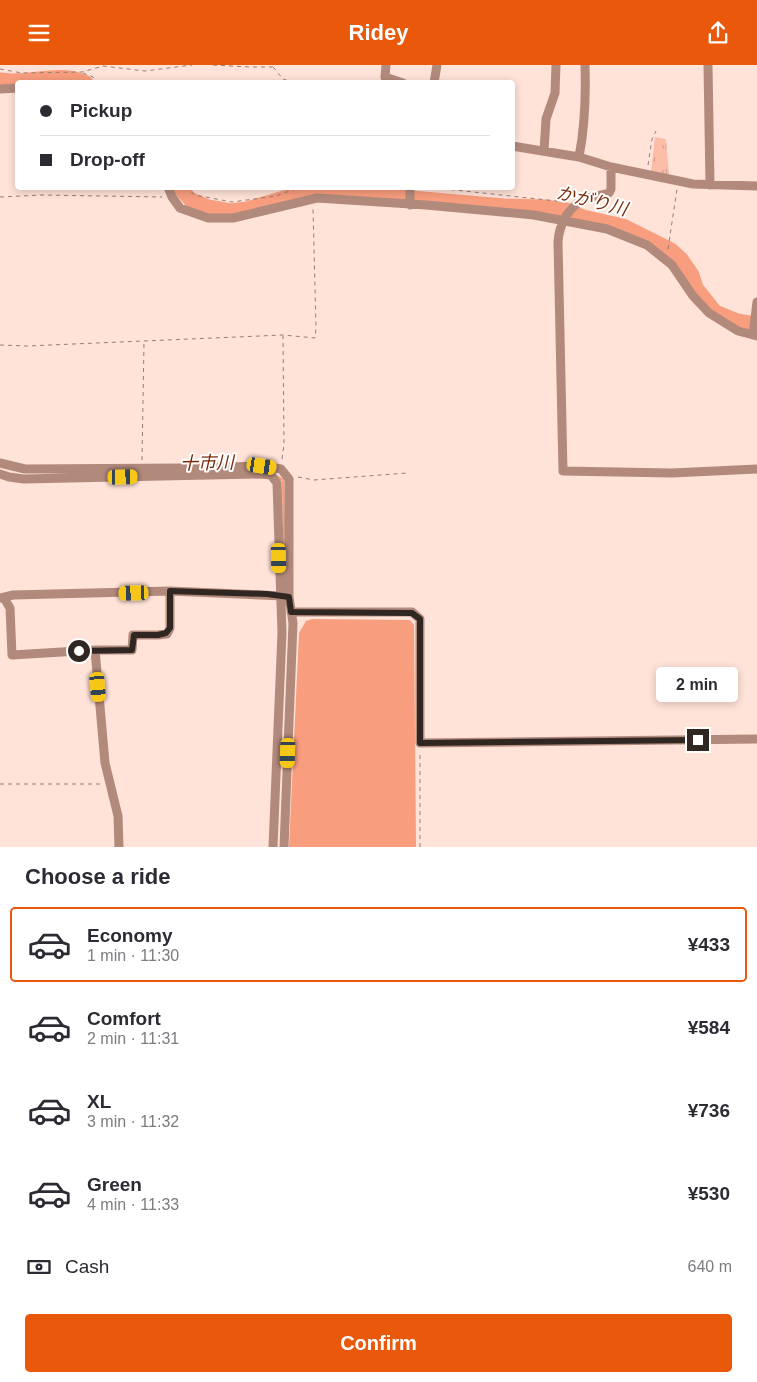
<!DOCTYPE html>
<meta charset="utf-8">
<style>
body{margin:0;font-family:Helvetica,"Noto Sans JP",sans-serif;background:#f2f2f3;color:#2b2b33;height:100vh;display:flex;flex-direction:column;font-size:19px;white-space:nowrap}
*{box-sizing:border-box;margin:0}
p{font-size:16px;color:#7c7c81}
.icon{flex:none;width:28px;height:28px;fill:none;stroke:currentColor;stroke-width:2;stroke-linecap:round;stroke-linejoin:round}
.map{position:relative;height:782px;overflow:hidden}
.panel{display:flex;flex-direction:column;background:#fff;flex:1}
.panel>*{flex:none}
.guide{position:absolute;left:15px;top:15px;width:500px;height:110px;border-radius:5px;box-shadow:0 2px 8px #0003;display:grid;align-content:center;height:110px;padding:0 25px;background:#fff}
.end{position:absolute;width:22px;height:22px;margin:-11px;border:6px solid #302622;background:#fff;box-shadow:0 0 0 2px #fff}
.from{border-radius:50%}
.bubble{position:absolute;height:35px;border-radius:5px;background:#fff;box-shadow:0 2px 8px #0003;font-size:16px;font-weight:700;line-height:35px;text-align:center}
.car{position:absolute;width:15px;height:30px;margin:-15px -8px;border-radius:6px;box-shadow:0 0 4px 1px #0007;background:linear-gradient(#f5c518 24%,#345 0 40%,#f5c518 0 76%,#345 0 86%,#f5c518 0)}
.guide b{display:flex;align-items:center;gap:18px;height:48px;font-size:19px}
.guide b+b{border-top:1px solid #e1e1e2}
.guide i{width:12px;height:12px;background:#2b2b33}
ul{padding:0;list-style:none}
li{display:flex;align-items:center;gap:15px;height:75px;margin:0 10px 8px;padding:0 15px;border:2px solid transparent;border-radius:5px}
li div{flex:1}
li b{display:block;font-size:19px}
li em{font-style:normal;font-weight:700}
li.selected{border-color:#ea580c}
li>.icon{width:45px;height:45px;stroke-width:1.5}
h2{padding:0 25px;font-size:22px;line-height:60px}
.pay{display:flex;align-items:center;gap:12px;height:55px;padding:0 25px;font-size:19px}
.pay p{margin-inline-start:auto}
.action{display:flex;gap:10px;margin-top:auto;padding:10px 25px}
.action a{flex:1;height:58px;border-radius:5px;background:#ea580c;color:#fff;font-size:20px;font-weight:700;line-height:58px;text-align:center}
header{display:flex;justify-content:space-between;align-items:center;height:65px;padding:0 25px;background:#ea580c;color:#fff;font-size:22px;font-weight:700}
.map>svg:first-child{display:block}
</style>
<header><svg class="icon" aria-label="menu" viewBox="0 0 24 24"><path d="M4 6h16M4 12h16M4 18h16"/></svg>Ridey<svg class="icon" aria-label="share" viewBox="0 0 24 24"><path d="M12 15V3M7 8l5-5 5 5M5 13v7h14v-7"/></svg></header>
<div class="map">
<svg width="757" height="782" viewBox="0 0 757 782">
<defs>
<pattern id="park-tufts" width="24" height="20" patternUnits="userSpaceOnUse" patternTransform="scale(1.25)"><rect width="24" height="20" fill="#fbbda8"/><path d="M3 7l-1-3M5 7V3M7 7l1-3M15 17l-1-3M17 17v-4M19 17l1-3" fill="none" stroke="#d7a290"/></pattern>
</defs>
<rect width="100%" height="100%" fill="#ffe2d8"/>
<path fill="url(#park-tufts)" d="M655,72L666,74L669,110L651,106Z"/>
<path fill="#f89d7d" d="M312,554L410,555L414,560L416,782H289L299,568L306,556Z"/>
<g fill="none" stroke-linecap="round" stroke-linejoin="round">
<path stroke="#f89d7d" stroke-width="2.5" d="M276,411L283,415L285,513"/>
<path stroke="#f89d7d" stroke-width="15" d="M0,15C28,20 60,5 86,18
M179,122L190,134L208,142L231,146L247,144L301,128L331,126L504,141L544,142L566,145L583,152L623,161L671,185L681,194L692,210L696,223L715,247L737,256L757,259"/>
<path stroke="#927f78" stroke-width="1" stroke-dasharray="4 4" stroke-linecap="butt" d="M213,0L249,2H272L274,0
M273,2L283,14L294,18
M0,4L22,8L82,7L103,1L145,6L192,0
M83,8L93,12L99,18
M648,100L652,74L656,66
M185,122L195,130L232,137L276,131L301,122
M427,122L566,137
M0,132L42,130L162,132
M668,184L677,124
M0,280L27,281L283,270L315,273L316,263L313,143
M282,394L284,379L283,271
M142,395L144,277
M298,412L314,415L407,408
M0,719H101
M420,782V688"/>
<path stroke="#b28a7c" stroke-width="9" d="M386,0L385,12L403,18
M708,0L710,120
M434,18L437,0
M0,24L18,23
M512,81L579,92L611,102L693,119L757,121
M544,86L546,54L555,28L556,0
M579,92C585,61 586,31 585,0
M611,102V124L609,128C601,131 592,131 585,134C568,142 559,160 558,177L563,406L672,408L757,404
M168,122L172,132L180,143L208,153H233L317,133L426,140L534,150L607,164L647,180L672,200L693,231L709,248L738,266L757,271
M410,140V122
M753,270L757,237
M0,398L25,404L183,403L262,401L281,404L289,414V532L293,558L284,782
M0,409L9,412L24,414L261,409L271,410L277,418L282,568L273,782
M0,533L13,530L170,526L283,531
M4,533L10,543L12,590L95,585H132L133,570H158L167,569L170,563V526
M291,547H412L420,554V678L757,674
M95,585L105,698L118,751L119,782"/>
</g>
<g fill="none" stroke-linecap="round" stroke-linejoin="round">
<path stroke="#302622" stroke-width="6" d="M79,586L132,585L134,570H158L166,568L170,563V526L267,529L289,532L291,547L412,548L420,554V678L698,675"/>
</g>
<g text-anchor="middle" stroke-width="4" stroke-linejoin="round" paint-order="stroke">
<g font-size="18" font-style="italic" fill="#7b2b0a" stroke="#fff">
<text transform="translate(592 136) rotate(14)" y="6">かがり川</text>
<text transform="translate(207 398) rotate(-1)" y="6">十市川</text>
</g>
</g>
</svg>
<i class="end from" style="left:79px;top:586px"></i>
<i class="end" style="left:698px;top:675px"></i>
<div class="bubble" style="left:656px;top:602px;width:82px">2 min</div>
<i class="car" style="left:262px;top:401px;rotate:99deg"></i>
<i class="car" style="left:123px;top:412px;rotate:89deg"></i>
<i class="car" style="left:279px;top:493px;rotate:179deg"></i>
<i class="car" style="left:134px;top:528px;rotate:268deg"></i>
<i class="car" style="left:98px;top:622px;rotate:175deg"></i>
<i class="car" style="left:288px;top:688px;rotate:182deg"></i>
<div class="guide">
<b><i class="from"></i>Pickup</b>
<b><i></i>Drop-off</b>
</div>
</div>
<section class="panel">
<h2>Choose a ride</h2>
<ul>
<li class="selected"><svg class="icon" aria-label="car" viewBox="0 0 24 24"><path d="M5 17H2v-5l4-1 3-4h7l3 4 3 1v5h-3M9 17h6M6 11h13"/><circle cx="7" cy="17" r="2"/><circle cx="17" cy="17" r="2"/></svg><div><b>Economy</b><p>1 min · 11:30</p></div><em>¥433</em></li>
<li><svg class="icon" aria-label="car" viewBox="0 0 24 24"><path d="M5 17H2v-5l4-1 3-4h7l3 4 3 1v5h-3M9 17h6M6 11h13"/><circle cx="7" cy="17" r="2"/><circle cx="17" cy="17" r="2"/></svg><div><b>Comfort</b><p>2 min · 11:31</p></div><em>¥584</em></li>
<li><svg class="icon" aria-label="car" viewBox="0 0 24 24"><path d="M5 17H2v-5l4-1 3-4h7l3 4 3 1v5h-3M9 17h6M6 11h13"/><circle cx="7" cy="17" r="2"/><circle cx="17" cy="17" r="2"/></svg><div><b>XL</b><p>3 min · 11:32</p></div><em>¥736</em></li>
<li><svg class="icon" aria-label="car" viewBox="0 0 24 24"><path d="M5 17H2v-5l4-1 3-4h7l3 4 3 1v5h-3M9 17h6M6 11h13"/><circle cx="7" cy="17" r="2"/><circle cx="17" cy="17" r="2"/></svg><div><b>Green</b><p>4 min · 11:33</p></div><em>¥530</em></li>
</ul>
<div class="pay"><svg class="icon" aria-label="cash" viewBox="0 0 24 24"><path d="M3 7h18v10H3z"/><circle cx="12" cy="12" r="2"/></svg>Cash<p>640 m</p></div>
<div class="action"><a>Confirm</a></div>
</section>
